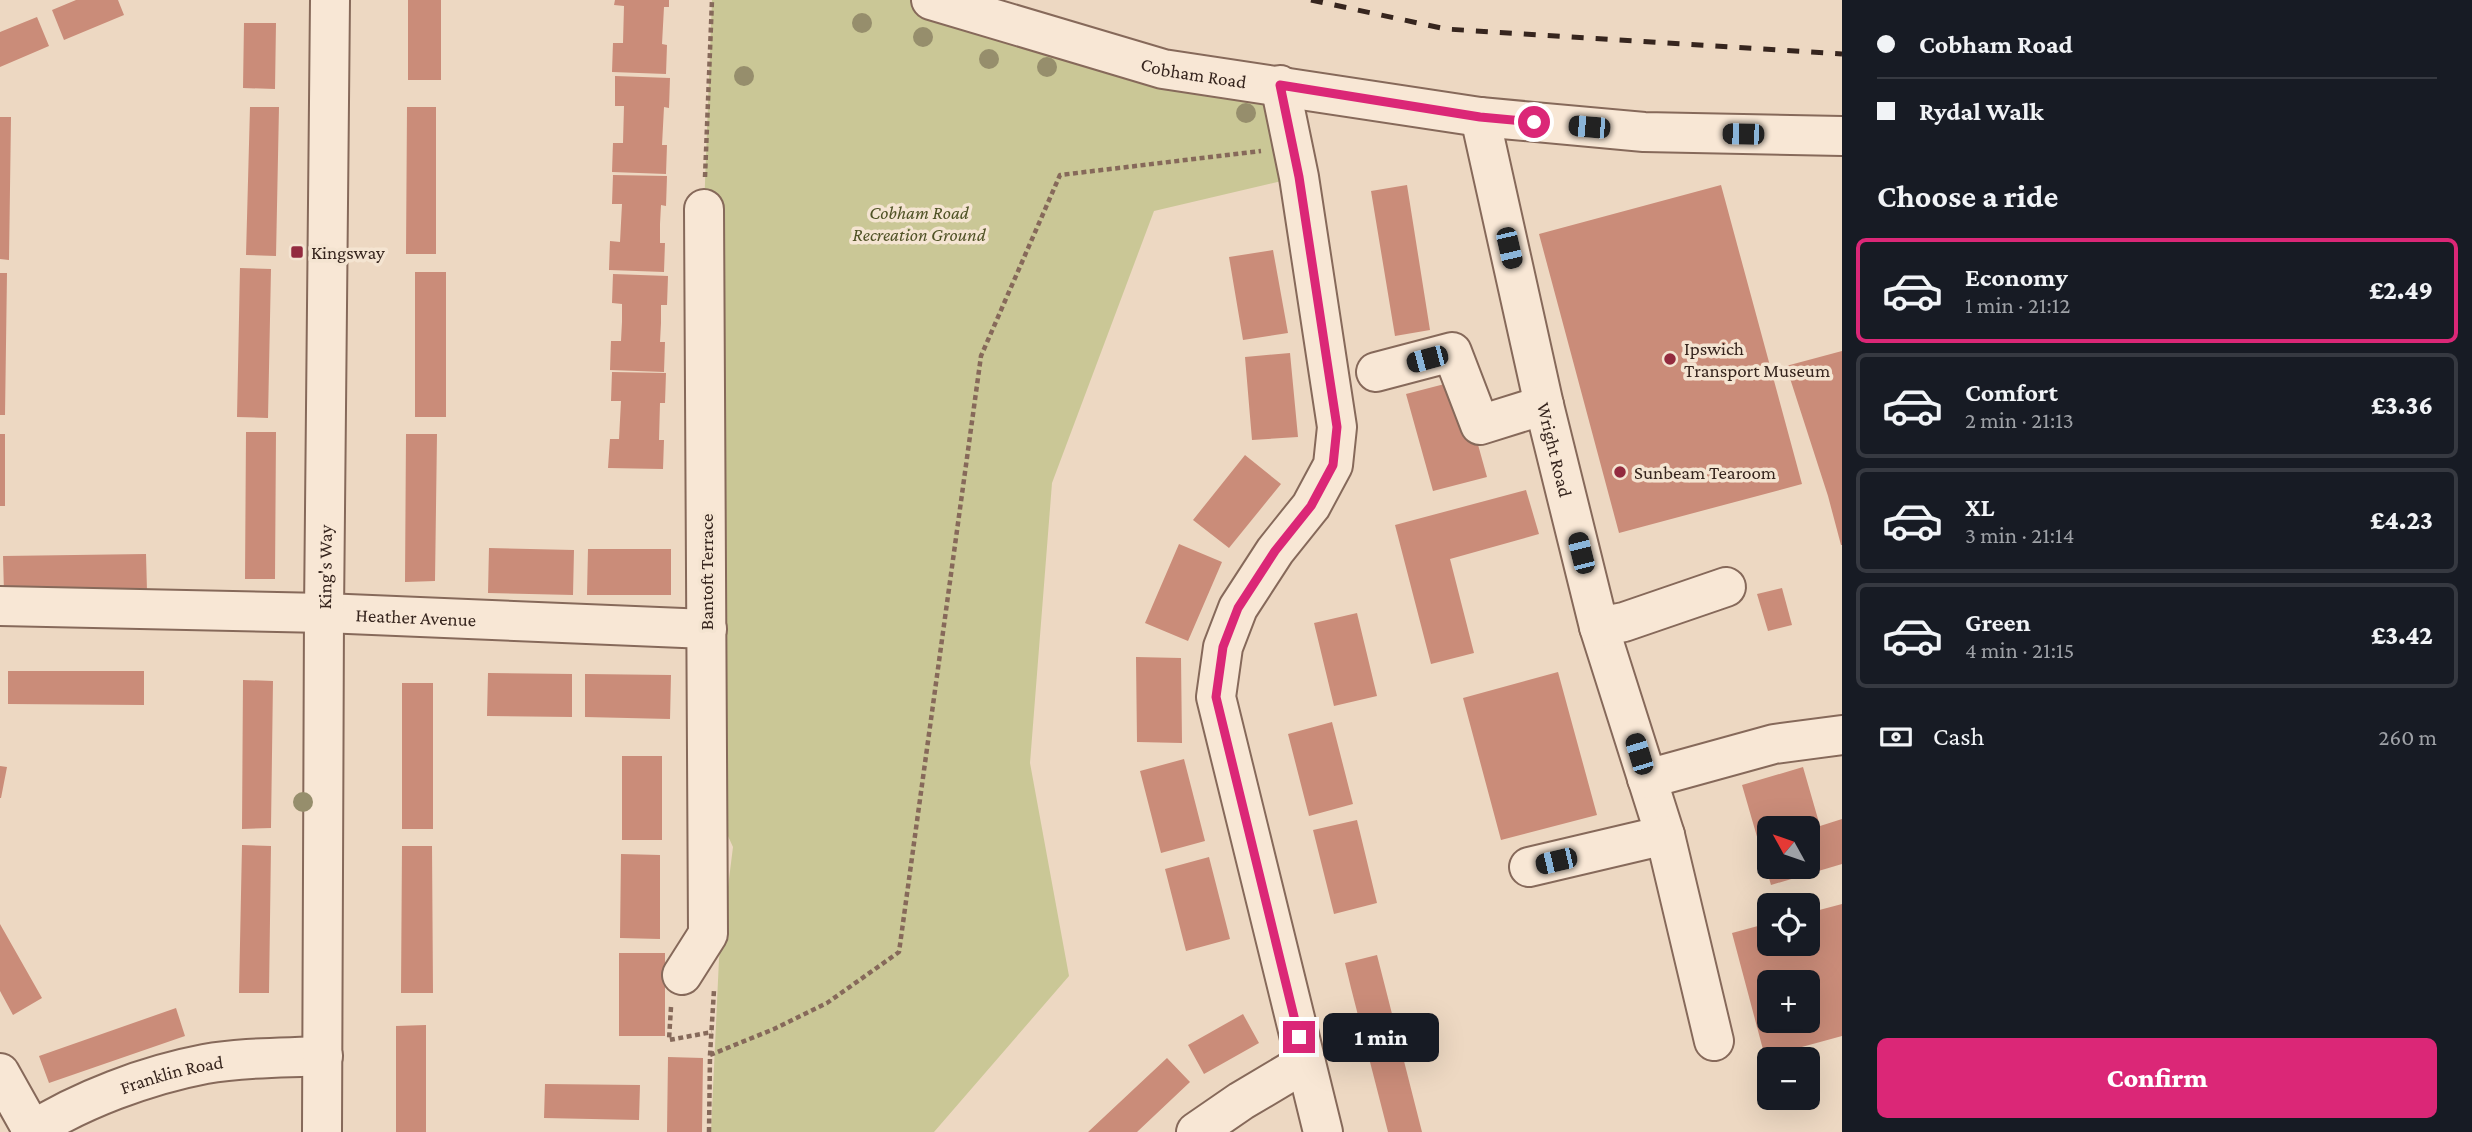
<!DOCTYPE html>
<meta charset="utf-8">
<style>
body{margin:0;font-family:"Crimson Pro",serif;background:#20242c;color:#f1f3f6;height:100vh;display:flex;flex-direction:column;font-size:26px;white-space:nowrap}
*{box-sizing:border-box;margin:0}
p{font-size:23px;color:#9ea1a6}
.icon{flex:none;width:38px;height:38px;fill:none;stroke:currentColor;stroke-width:2;stroke-linecap:round;stroke-linejoin:round}
.map{position:relative;flex:1;overflow:hidden}
.drawer{display:flex;flex-direction:column;background:#171b24;width:630px}
.drawer>*{flex:none}
.hud{display:grid;align-content:center;height:154px;padding:0 35px;background:#171b24}
.needle{width:46px;rotate:310deg}
.fabs{position:absolute;left:1757px;top:816px;display:grid;gap:14px}
.fabs a{display:grid;place-items:center;width:63px;height:63px;border-radius:10px;background:#171b24;box-shadow:0 7px 28px #0002;font-size:35px}
.end{position:absolute;width:32px;height:32px;margin:-16px;border:9px solid #db2777;background:#fff;box-shadow:0 0 0 4px #fff}
.from{border-radius:50%}
.bubble{position:absolute;height:49px;border-radius:10px;background:#171b24;box-shadow:0 7px 28px #0002;font-size:23px;font-weight:800;line-height:49px;text-align:center}
.car{position:absolute;width:21px;height:42px;margin:-21px -10px;border-radius:9px;box-shadow:0 0 5px 2px #0007;background:linear-gradient(#222 24%,#8ab4d8 0 40%,#222 0 76%,#8ab4d8 0 86%,#222 0)}
.hud b{display:flex;align-items:center;gap:24px;height:66px;font-size:26px}
.hud b+b{border-top:2px solid #363941}
.hud i{width:18px;height:18px;background:#f1f3f6}
ul{padding:0;list-style:none}
li{display:flex;align-items:center;gap:21px;height:105px;margin:0 14px 10px;padding:0 21px;border:4px solid #363941;border-radius:10px}
li div{flex:1}
li b{display:block;font-size:26px}
li em{font-style:normal;font-weight:800}
li.selected{border-color:#db2777}
li>.icon{width:63px;height:63px;stroke-width:1.5}
h2{padding:0 35px;font-size:32px;line-height:84px}
.pay{display:flex;align-items:center;gap:18px;height:77px;padding:0 35px;font-size:26px}
.pay p{margin-inline-start:auto}
.primary-button{display:flex;gap:14px;margin-top:auto;padding:14px 35px}
.primary-button a{flex:1;height:80px;border-radius:10px;background:#db2777;color:#fff;font-size:28px;font-weight:800;line-height:80px;text-align:center}
main{display:flex;flex:1;min-height:0}
.map>svg:first-child{display:block}
</style>
<main>
<div class="map">
<svg width="1842" height="1132" viewBox="0 0 1842 1132">
<rect width="100%" height="100%" fill="#edd8c2"/>
<path fill="#cac796" d="M712,0H931L1280,85L1299,177L1154,211L1052,483L1030,763L1069,976L934,1132H711L719,959L733,847L717,812L704,209Z"/>
<path fill="#ca8c79" fill-rule="evenodd" d="M76,0H118L124,15L64,40L52,10Z
M408,0H441V80H408Z
M615,0H669V7H664L662,44L667,45L666,74L612,72L613,43H623L624,6L614,5Z
M37,17L49,46L0,67V32Z
M244,23H276L275,89L243,88Z
M615,76L670,78L669,108L664,107L662,145H667L666,174L612,172L613,143H623L624,106H615Z
M250,107H279L276,256L246,255Z
M407,107H436V254H406Z
M0,117H11L9,260L0,259Z
M613,175L667,176L666,206L661,205L660,224V243H665L664,272L609,270L610,241L620,242L622,204H612Z
M1407,185L1430,330L1395,336L1371,191Z
M1721,185L1802,484L1619,533L1539,234Z
M1273,250L1288,333L1243,340L1229,257Z
M240,268L271,269L268,418L237,417Z
M415,272H446V417H415Z
M0,273H7L5,415H0Z
M613,274L668,276L667,305H661V323L660,342H665L664,372L610,370L611,341H621L622,322V304L612,303Z
M1842,351V545H1841L1828,496L1786,366Z
M1290,353L1298,437L1252,440L1245,357Z
M612,372L666,373L665,403H660L659,440H664L663,469L608,468L610,439H619L621,401H611Z
M1460,380L1487,477L1433,491L1406,394Z
M246,432H276L275,579H245Z
M0,434H5V506H0Z
M406,434H437L435,581L405,582Z
M1245,455L1281,484L1229,548L1193,520Z
M1526,490L1539,534L1450,559L1474,653L1431,664L1395,525Z
M1179,544L1222,562L1188,641L1145,623Z
M489,548L574,550L573,595L488,593Z
M588,549H671V595H587Z
M146,554L147,591L4,593L3,556Z
M1782,588L1792,625L1768,631L1757,594Z
M1357,613L1377,696L1334,706L1314,623Z
M1136,657L1181,658L1182,743L1137,742Z
M8,671H144V705L8,704Z
M1558,672L1597,815L1501,840L1463,698Z
M488,673L572,674V717L487,716Z
M585,674L671,675L670,719L585,717Z
M243,680L273,681L271,828L242,829Z
M402,683H433V829H402Z
M1332,722L1353,804L1309,816L1288,734Z
M622,756H662V840H622Z
M1184,759L1205,841L1161,853L1140,771Z
M0,766L7,767L1,798H0Z
M1803,767L1820,826L1842,819V864L1771,885L1742,785ZM1769,828H1808V866H1769Z
M1357,820L1377,903L1334,914L1313,830Z
M242,845L271,846L269,993H239Z
M402,846H432L433,993H401Z
M621,854L660,855V939L620,938Z
M1209,857L1230,939L1186,951L1165,869Z
M1842,904V1036L1765,1057L1732,933L1769,923V943H1808V913ZM1769,982H1808V1020H1769Z
M0,924L42,998L13,1015L0,991Z
M619,953H665V1036H619Z
M1377,955L1390,1006L1422,1132H1388L1351,988L1345,963Z
M176,1008L185,1036L49,1083L39,1056Z
M1243,1014L1259,1043L1204,1074L1188,1045Z
M426,1025V1132H396V1026Z
M668,1057L703,1058L702,1132H667Z
M1167,1058L1190,1082L1137,1132H1088Z
M545,1084L640,1085L639,1120L544,1118Z"/>
<g fill="none" stroke-linecap="round" stroke-linejoin="round">
<g stroke="#86695a" stroke-width="42">
<g id="minor">
<path id="s1" d="M931,0L1163,69L1480,117L1644,132L1842,136"/>
<path d="M1280,85L1299,177L1337,427L1333,465L1311,506L1275,551L1238,608L1223,647L1216,697L1323,1132"/>
<path id="s2" d="M1480,117L1544,405L1599,627L1665,835L1714,1041"/>
<path d="M1376,372L1452,352L1480,425L1544,405"/>
<path id="s3" d="M0,606L324,613L707,629"/>
<path d="M1599,627L1624,622L1726,587"/>
<path d="M1647,779L1774,744L1842,735"/>
<path d="M1529,867L1665,835"/>
<path d="M682,975L708,934L704,209"/>
<path d="M0,1073L32,1130"/>
<path id="s4" d="M30,1132C80,1100 147,1075 205,1064C243,1057 284,1058 323,1056"/>
<path id="s5" d="M322,1132L324,613L330,0"/>
<path d="M1196,1132L1241,1101L1305,1063"/>
</g>
</g>
<path stroke="#86695a" stroke-width="4.5" stroke-dasharray="5 3.5" stroke-linecap="butt" d="M705,177L712,0
M671,1007L669,1040L712,1032
M710,1055L774,1029L827,1003L899,952L981,356L1060,175L1261,151
M709,1132L710,1055L714,990"/>
<use href="#minor" stroke="#f8e7d5" stroke-width="38"/>
<path stroke="#36251e" stroke-width="5" stroke-dasharray="12 12" stroke-linecap="butt" d="M1311,0L1446,29L1842,54"/>
</g>
<g fill="#968e6c">
<circle cx="862" cy="23" r="10"/>
<circle cx="923" cy="37" r="10"/>
<circle cx="989" cy="59" r="10"/>
<circle cx="1047" cy="67" r="10"/>
<circle cx="744" cy="76" r="10"/>
<circle cx="1246" cy="113" r="10"/>
<circle cx="303" cy="802" r="10"/>
</g>
<g fill="none" stroke-linecap="round" stroke-linejoin="round">
<path stroke="#db2777" stroke-width="9" d="M1299,1037L1216,697L1223,647L1238,608L1275,551L1311,506L1333,465L1337,427L1299,177L1280,85L1480,117L1534,122"/>
</g>
<g fill="#932b3f" stroke="#f4e4d1" stroke-width="2.5">
<rect x="290" y="245" width="14" height="14" rx="3.5"/>
<circle cx="1670" cy="359" r="7"/>
<circle cx="1620" cy="472" r="7"/>
</g>
<g text-anchor="middle" stroke-width="7" stroke-linejoin="round" paint-order="stroke">
<g font-size="19" fill="#36251e" stroke="#f4e4d1">
<text dy="7" stroke="none"><textPath href="#s1" startOffset="273">Cobham Road</textPath></text>
<text dy="7" stroke="none"><textPath href="#s2" startOffset="341">Wright Road</textPath></text>
<text dy="7" stroke="none"><textPath href="#s5" startOffset="565">King's Way</textPath></text>
<text transform="translate(706 572) rotate(-90)" y="7">Bantoft Terrace</text>
<text dy="7" stroke="none"><textPath href="#s3" startOffset="416">Heather Avenue</textPath></text>
<text dy="7" stroke="none"><textPath href="#s4" startOffset="154">Franklin Road</textPath></text>
</g>
<g font-size="19" font-style="italic" fill="#4f5225" stroke="#f4e4d1">
<text x="919" y="219">Cobham Road<tspan x="919" dy="22">Recreation Ground</tspan></text>
</g>
<g font-size="19" fill="#36251e" stroke="#f4e4d1" text-anchor="start">
<text x="311" y="259">Kingsway</text>
<text x="1684" y="355">Ipswich<tspan x="1684" dy="22">Transport Museum</tspan></text>
<text x="1634" y="479">Sunbeam Tearoom</text>
</g>
</g>
</svg>
<div class="fabs">
<a><svg class="needle" viewBox="-14 -14 28 28"><path d="M0-13l5 13h-10z" fill="#e53935"/><path d="M0 13l5-13h-10z" fill="#9ea1a6"/></svg></a>
<a><svg class="icon" aria-label="locate" viewBox="0 0 24 24"><circle cx="12" cy="12" r="6"/><path d="M12 2v4M12 18v4M2 12h4M18 12h4"/></svg></a>
<a>+</a>
<a>−</a>
</div>
<i class="end from" style="left:1534px;top:122px"></i>
<i class="end" style="left:1299px;top:1037px"></i>
<div class="bubble" style="left:1323px;top:1013px;width:116px">1 min</div>
<i class="car" style="left:1589px;top:127px;rotate:275deg"></i>
<i class="car" style="left:1743px;top:134px;rotate:271deg"></i>
<i class="car" style="left:1509px;top:248px;rotate:167deg"></i>
<i class="car" style="left:1427px;top:359px;rotate:255deg"></i>
<i class="car" style="left:1581px;top:553px;rotate:346deg"></i>
<i class="car" style="left:1639px;top:754px;rotate:343deg"></i>
<i class="car" style="left:1556px;top:861px;rotate:257deg"></i>
</div>
<section class="drawer">
<div class="hud">
<b><i class="from"></i>Cobham Road</b>
<b><i></i>Rydal Walk</b>
</div>
<h2>Choose a ride</h2>
<ul>
<li class="selected"><svg class="icon" aria-label="car" viewBox="0 0 24 24"><path d="M5 17H2v-5l4-1 3-4h7l3 4 3 1v5h-3M9 17h6M6 11h13"/><circle cx="7" cy="17" r="2"/><circle cx="17" cy="17" r="2"/></svg><div><b>Economy</b><p>1 min · 21:12</p></div><em>£2.49</em></li>
<li><svg class="icon" aria-label="car" viewBox="0 0 24 24"><path d="M5 17H2v-5l4-1 3-4h7l3 4 3 1v5h-3M9 17h6M6 11h13"/><circle cx="7" cy="17" r="2"/><circle cx="17" cy="17" r="2"/></svg><div><b>Comfort</b><p>2 min · 21:13</p></div><em>£3.36</em></li>
<li><svg class="icon" aria-label="car" viewBox="0 0 24 24"><path d="M5 17H2v-5l4-1 3-4h7l3 4 3 1v5h-3M9 17h6M6 11h13"/><circle cx="7" cy="17" r="2"/><circle cx="17" cy="17" r="2"/></svg><div><b>XL</b><p>3 min · 21:14</p></div><em>£4.23</em></li>
<li><svg class="icon" aria-label="car" viewBox="0 0 24 24"><path d="M5 17H2v-5l4-1 3-4h7l3 4 3 1v5h-3M9 17h6M6 11h13"/><circle cx="7" cy="17" r="2"/><circle cx="17" cy="17" r="2"/></svg><div><b>Green</b><p>4 min · 21:15</p></div><em>£3.42</em></li>
</ul>
<div class="pay"><svg class="icon" aria-label="cash" viewBox="0 0 24 24"><path d="M3 7h18v10H3z"/><circle cx="12" cy="12" r="2"/></svg>Cash<p>260 m</p></div>
<div class="primary-button"><a>Confirm</a></div>
</section>
</main>
